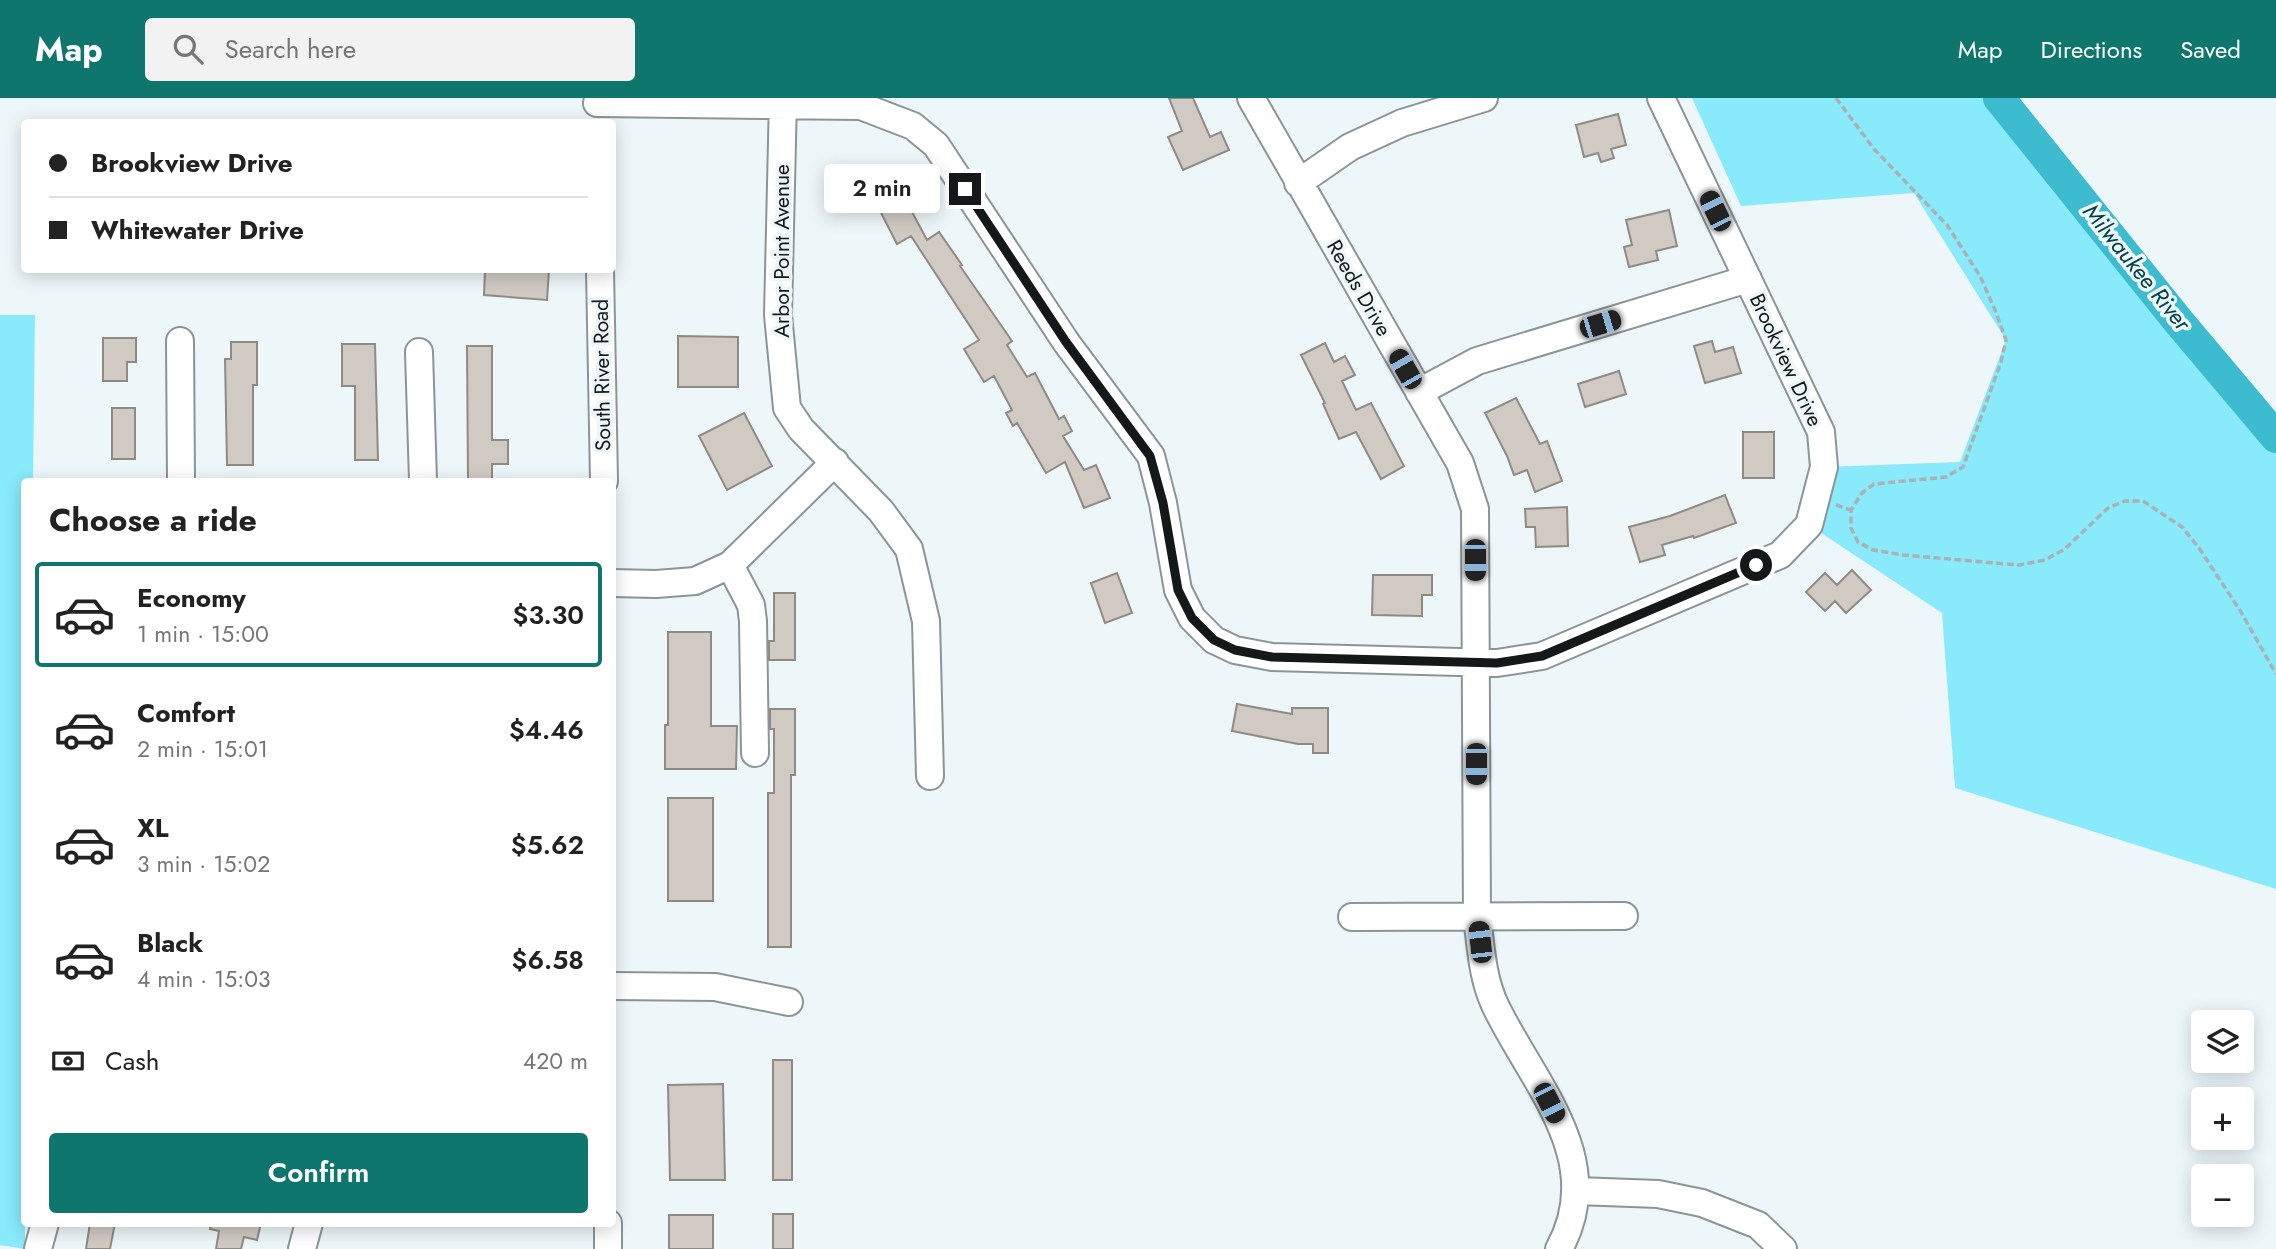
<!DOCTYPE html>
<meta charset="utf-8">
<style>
body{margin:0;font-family:Jost,sans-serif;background:#f2f2f2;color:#222;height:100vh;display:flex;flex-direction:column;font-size:26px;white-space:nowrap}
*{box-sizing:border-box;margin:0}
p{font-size:23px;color:#767676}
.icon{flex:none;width:38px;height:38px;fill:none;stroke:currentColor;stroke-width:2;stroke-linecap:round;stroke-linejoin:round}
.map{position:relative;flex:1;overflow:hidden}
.details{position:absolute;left:21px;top:380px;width:595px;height:749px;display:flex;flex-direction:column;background:#fff;border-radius:7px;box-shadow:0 4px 18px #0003}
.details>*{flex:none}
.guide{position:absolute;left:21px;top:21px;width:595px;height:154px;border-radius:7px;box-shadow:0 4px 18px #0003;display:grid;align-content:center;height:154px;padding:0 28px;background:#fff}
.fabs{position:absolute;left:2191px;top:912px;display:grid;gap:14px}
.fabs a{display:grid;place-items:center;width:63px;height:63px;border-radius:7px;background:#fff;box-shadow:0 4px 18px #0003;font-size:35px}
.end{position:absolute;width:32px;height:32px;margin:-16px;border:9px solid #141818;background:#fff;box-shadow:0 0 0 4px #fff}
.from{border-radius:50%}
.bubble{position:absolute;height:49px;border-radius:7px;background:#fff;box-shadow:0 4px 18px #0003;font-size:23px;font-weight:600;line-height:49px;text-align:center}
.car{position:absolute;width:21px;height:42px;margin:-21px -10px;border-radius:9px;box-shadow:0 0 5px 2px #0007;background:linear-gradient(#222 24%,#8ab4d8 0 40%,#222 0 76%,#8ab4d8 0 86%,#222 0)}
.guide b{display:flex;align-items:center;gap:24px;height:66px;font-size:26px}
.guide b+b{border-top:2px solid #e0e0e0}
.guide i{width:18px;height:18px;background:#222}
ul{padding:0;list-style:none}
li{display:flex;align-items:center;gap:21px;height:105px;margin:0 14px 10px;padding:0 14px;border:4px solid transparent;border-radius:7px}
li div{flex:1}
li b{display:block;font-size:26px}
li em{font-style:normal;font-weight:600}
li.current{border-color:#0f766e}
li>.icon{width:63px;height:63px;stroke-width:1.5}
h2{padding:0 28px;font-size:32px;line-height:84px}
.pay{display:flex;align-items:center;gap:18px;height:77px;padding:0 28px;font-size:26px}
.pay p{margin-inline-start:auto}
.primary-button{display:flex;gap:14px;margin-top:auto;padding:14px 28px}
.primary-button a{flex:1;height:80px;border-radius:7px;background:#0f766e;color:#fff;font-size:28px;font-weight:600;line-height:80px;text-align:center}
header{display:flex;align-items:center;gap:42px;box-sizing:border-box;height:98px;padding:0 35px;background:#0f766e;color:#fff}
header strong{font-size:33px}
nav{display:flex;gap:38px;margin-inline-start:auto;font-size:24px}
.search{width:490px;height:63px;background:#f2f2f2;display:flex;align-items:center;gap:18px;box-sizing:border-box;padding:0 24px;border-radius:7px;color:#767676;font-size:26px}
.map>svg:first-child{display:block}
</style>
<header>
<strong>Map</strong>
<div class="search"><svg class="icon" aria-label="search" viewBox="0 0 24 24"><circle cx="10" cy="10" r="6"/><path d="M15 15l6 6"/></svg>Search here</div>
<nav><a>Map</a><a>Directions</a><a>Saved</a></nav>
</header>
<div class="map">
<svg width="2276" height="1151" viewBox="0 0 2276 1151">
<rect width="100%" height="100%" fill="#edf7f9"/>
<path fill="#88eafb" d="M1692,0H2003L2224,277L2276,331V791L1955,690L1942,515L1809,427L1824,369L1960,364L2006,242L1914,95L1741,108Z
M0,217H35L33,383H24L25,1151L0,1147Z"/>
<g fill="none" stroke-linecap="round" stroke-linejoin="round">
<path stroke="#3dbbcf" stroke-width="32" d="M1999,0L2179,224L2276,339"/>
</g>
<path fill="#d0cac3" stroke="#908a84" stroke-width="2" d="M1169,0H1193L1210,39L1221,34L1229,52L1183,72L1168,39L1182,33Z
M1618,16L1626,47L1611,51L1614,60L1601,64L1598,55L1584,59L1576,27Z
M912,91L920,107L911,112L927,142L939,134L962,167L960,168L1012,243L1007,247L1027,279L1035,275L1059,321L1064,318L1072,333L1063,338L1084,372L1096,367L1110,400L1084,410L1065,364L1046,375L1017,325L1013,328L1006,315L1012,312L994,278L984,284L964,251L979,242L911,138L897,146L878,109Z
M1669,112L1677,148L1656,153L1658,162L1629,169L1624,149L1632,147L1626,122Z
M485,172H549L547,202L484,197Z
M678,238L738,239V289H678Z
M103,240H136V264H127V283H103Z
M1712,243L1715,254L1733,249L1741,275L1705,285L1694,248Z
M231,244H257V287H253V367H227L225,261H231Z
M1325,245L1334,264L1345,258L1355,277L1342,283L1356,312L1371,305L1404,368L1381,381L1356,334L1339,341L1323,306L1325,305L1301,257Z
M342,246H375L378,362H355V288H342Z
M467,248H492V342H508V366H492V383H468Z
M1619,273L1626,296L1585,309L1578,286Z
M1516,300L1540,346L1547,343L1562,383L1535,394L1527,372L1514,377L1507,358L1485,315Z
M112,310H135V361H112Z
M744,315L772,368L727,392L699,338Z
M1743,334H1774V380H1743Z
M1725,397L1736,425L1694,440L1693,438L1662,447L1665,457L1640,464L1629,429L1670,418Z
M1567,409L1568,448L1536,449L1535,429H1526L1525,411Z
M1852,472L1871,492L1846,515L1835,503L1825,513L1806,494L1825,475L1837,487Z
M1117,475L1132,515L1105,525L1091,485Z
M1373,477H1432V497H1422V518L1372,517Z
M774,495H795V562H769V543H774Z
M668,534H711V628H737L736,671H665V627H668Z
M1237,606L1292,616V610H1328V655H1313V646H1298L1232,633Z
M770,611H795V677H791V849H768V695H774V631H770Z
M668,700H713V803H668Z
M773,962H792V1082H773Z
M723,986L725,1082H670L668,987Z
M773,1116H793V1151H773Z
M669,1117H713V1151H669Z
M90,1125H115L110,1151H86Z
M211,1125H261L257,1142L244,1139L241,1151H216L219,1133L210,1131Z"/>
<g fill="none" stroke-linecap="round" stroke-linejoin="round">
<g stroke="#8b9597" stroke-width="30">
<path id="minor" d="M783,0L778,217L787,310L801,331L881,413L909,451L926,523L930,678
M1251,0L1460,365L1475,411L1477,819C1481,849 1482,879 1495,907C1532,985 1609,1061 1559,1151
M597,5L861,8L913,28L936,47L1066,244L1151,358L1163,405L1178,492L1192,520L1214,542L1235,552L1272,559L1497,565L1542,558L1780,457L1809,427L1824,369L1821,334L1661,0
M1298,85L1350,49L1402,25L1484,0
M600,172L604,383
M180,243L181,383
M419,254L423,383
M1419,294L1477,263L1748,181
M730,467L751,507L753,523L755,655
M612,485L656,486L695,483L730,467L835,364
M1352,819L1624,818
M612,888L715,889L789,904
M1577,1093L1658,1096L1702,1105L1758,1127L1783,1151
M608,1125V1151
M38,1151L45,1125
M302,1151L309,1125"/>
</g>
<path stroke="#a9b2b3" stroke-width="3.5" stroke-dasharray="7 3.5" stroke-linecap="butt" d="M1836,0L1874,51L1947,127L1980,178L1995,212L2006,242L2001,264L1963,369L1946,379L1874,386L1862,395L1851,412V430L1858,444L1873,452L1903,457L2019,467L2045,462L2065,451L2108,410L2125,403H2143L2182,429L2199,450L2241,514L2276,576
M1836,407L1851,412"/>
<use href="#minor" stroke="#fff" stroke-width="26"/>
</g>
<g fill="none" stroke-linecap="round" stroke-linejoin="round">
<path stroke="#141818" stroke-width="9" d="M965,91L1066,244L1150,358L1163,405L1178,492L1192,520L1214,542L1235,552L1272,559L1497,565L1542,558L1756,467"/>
</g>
<g text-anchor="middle" stroke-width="7" stroke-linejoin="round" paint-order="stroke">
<g font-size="21" fill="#141818" stroke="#edf7f9">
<text transform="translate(782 153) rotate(-90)" y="7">Arbor Point Avenue</text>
<text transform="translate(1359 190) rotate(60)" y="7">Reeds Drive</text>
<text transform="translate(1786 262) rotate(65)" y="7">Brookview Drive</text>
<text transform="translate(602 277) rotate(-91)" y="7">South River Road</text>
</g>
<g font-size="23" font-style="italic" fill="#054048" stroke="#edf7f9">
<text transform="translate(2137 169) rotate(51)" y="8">Milwaukee River</text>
</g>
</g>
</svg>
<div class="fabs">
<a><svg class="icon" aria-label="layers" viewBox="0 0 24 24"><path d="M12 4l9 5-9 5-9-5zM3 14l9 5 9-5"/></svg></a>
<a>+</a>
<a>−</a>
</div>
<i class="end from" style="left:1756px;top:467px"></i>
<i class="end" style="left:965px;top:91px"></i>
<div class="bubble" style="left:824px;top:66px;width:116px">2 min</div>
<i class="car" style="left:1715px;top:113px;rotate:334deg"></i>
<i class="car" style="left:1600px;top:226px;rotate:73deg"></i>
<i class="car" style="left:1405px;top:271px;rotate:330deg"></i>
<i class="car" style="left:1475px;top:462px;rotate:180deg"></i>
<i class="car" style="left:1476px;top:666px;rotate:180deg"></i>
<i class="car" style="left:1480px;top:844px;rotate:354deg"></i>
<i class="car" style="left:1549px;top:1005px;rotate:153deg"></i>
<div class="guide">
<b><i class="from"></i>Brookview Drive</b>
<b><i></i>Whitewater Drive</b>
</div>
<section class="details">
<h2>Choose a ride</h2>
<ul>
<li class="current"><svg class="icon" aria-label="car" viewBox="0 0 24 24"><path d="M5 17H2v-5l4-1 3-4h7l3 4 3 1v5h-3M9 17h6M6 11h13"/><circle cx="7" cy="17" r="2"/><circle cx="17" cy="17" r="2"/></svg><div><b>Economy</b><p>1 min · 15:00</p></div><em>$3.30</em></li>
<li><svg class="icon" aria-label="car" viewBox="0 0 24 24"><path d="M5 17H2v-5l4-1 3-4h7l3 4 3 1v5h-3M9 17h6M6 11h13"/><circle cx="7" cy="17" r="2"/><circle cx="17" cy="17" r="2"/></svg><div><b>Comfort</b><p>2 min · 15:01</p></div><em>$4.46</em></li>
<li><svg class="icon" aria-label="car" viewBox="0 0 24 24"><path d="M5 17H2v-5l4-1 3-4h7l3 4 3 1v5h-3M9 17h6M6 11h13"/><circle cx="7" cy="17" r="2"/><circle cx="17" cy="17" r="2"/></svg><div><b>XL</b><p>3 min · 15:02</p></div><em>$5.62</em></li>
<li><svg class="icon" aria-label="car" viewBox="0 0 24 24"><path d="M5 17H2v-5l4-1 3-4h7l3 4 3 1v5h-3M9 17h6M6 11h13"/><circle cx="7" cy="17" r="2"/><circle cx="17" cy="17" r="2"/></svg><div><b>Black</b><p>4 min · 15:03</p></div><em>$6.58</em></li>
</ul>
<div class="pay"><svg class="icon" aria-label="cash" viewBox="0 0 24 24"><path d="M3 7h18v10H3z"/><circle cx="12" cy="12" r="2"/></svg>Cash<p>420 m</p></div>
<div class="primary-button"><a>Confirm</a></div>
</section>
</div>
